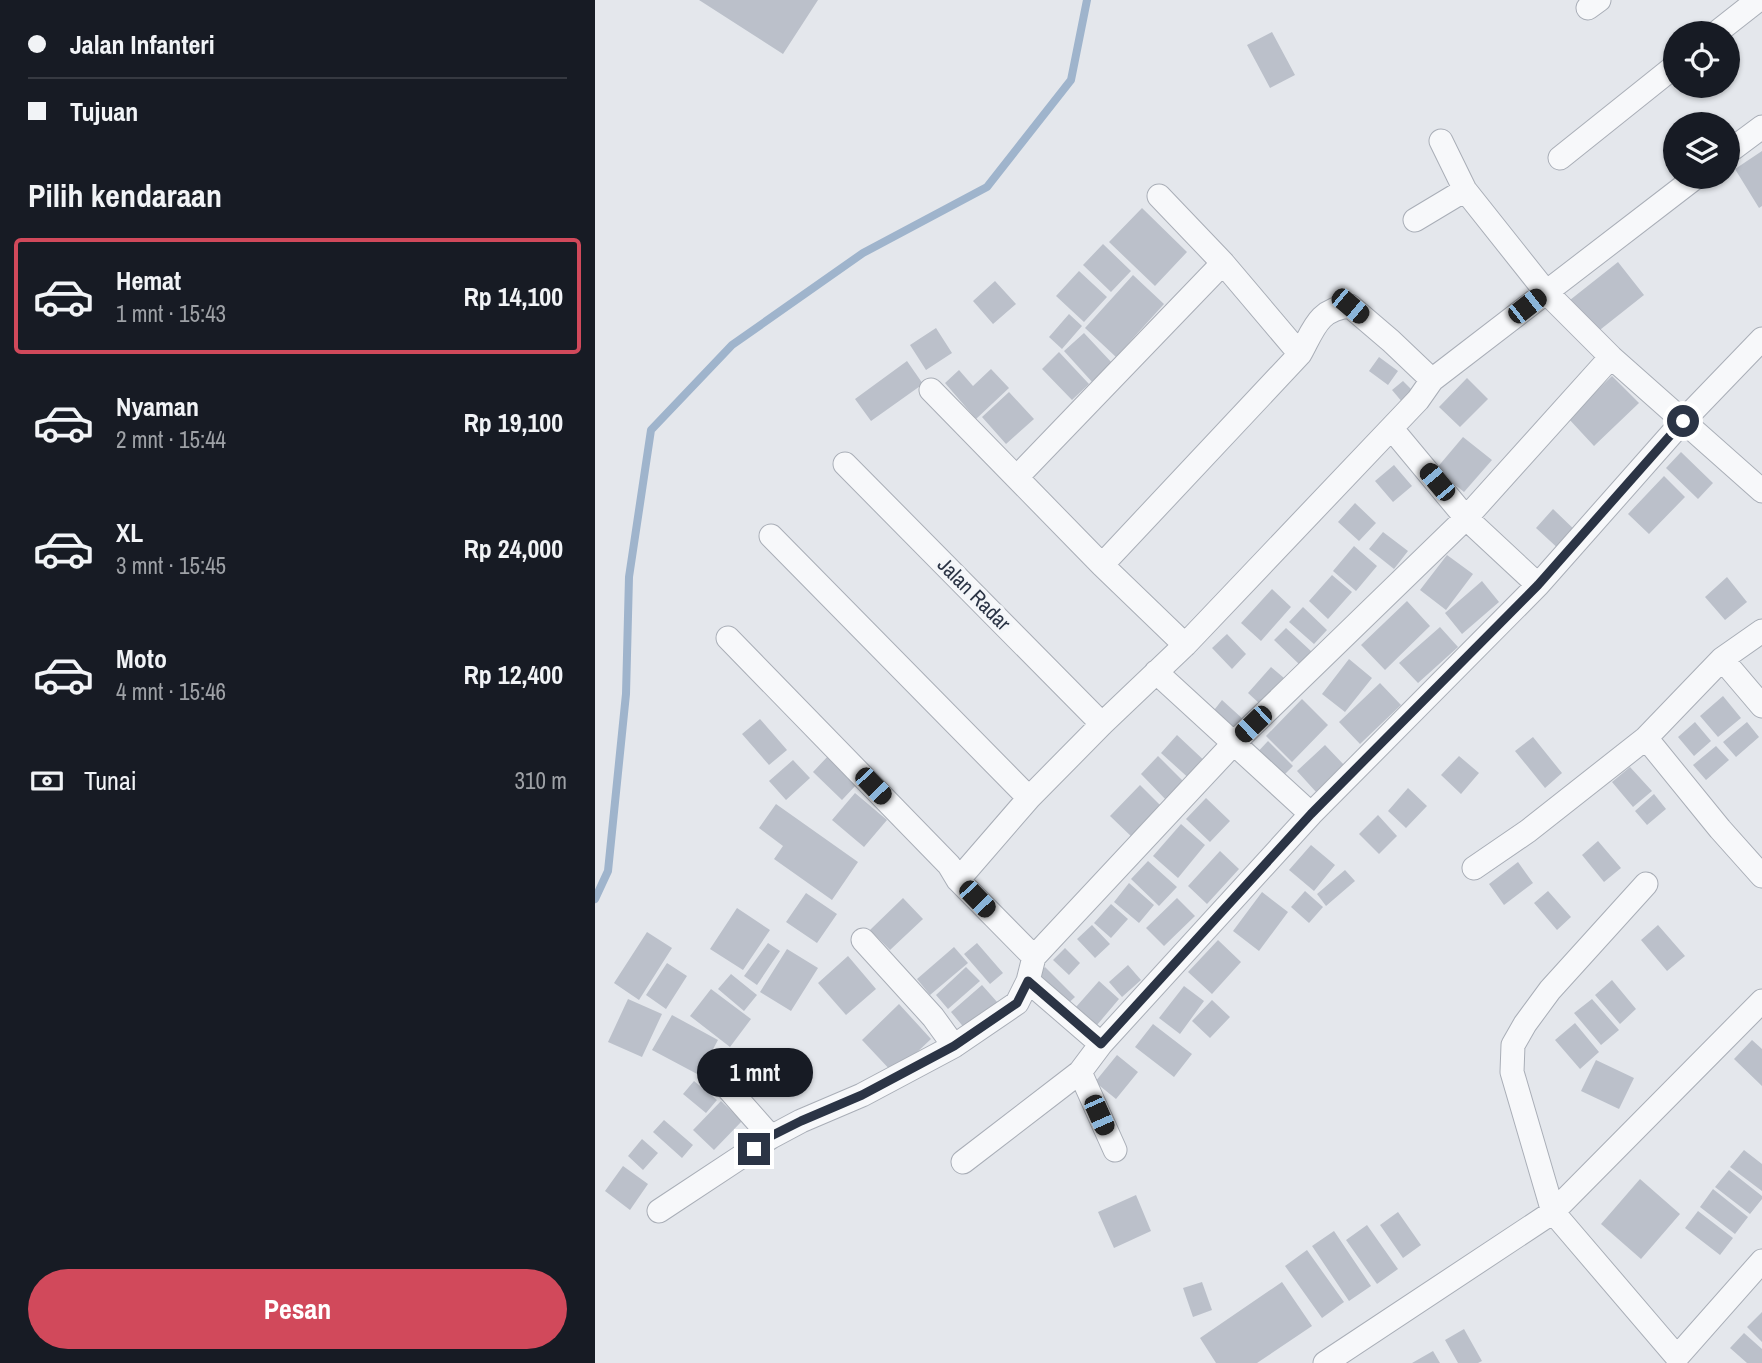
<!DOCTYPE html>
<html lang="id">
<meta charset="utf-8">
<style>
body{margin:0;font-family:"Archivo Narrow",sans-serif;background:#20242c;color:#f1f3f6;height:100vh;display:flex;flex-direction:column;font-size:26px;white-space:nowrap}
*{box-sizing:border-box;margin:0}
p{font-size:23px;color:#9ea1a6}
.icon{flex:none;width:38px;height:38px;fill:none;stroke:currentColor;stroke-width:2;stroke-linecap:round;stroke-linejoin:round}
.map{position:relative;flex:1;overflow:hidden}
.panel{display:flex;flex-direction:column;background:#171b24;width:595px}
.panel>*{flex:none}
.guide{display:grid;align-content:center;height:154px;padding:0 28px;background:#171b24}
.tools{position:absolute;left:1068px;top:21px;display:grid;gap:14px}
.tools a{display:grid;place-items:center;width:77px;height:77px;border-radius:50%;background:#171b24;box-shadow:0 2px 5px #0004;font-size:35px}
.end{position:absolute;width:32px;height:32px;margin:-16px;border:9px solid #2b3445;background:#fff;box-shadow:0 0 0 4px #fff}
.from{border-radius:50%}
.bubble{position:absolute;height:49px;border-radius:24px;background:#171b24;box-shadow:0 2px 5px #0004;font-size:23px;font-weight:700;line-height:49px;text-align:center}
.car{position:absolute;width:21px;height:42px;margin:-21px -10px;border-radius:9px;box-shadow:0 0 5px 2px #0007;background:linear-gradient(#222 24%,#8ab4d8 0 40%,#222 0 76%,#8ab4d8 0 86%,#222 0)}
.guide b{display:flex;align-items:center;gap:24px;height:66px;font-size:26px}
.guide b+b{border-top:2px solid #363941}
.guide i{width:18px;height:18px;background:#f1f3f6}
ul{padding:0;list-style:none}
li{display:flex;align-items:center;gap:21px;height:116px;margin:0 14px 10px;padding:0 14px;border:4px solid transparent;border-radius:7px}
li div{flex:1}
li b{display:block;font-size:26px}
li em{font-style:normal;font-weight:700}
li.active{border-color:#d1495b}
li>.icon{width:63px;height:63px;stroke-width:1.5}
h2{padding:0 28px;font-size:32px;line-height:84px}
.pay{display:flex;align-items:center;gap:18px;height:77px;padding:0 28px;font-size:26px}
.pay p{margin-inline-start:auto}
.action{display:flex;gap:14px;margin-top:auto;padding:14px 28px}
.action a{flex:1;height:80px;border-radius:42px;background:#d1495b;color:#fff;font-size:28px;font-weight:700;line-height:80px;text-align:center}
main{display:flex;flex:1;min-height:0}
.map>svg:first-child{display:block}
</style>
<main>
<section class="panel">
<div class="guide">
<b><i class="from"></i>Jalan Infanteri</b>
<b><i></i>Tujuan</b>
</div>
<h2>Pilih kendaraan</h2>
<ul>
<li class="active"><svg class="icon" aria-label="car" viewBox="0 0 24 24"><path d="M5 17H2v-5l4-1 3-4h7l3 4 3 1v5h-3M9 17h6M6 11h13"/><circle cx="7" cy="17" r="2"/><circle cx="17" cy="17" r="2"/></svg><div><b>Hemat</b><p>1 mnt · 15:43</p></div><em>Rp 14,100</em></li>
<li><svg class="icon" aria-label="car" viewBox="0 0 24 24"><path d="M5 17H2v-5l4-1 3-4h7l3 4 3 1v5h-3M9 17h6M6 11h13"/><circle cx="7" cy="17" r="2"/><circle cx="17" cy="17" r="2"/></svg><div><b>Nyaman</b><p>2 mnt · 15:44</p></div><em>Rp 19,100</em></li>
<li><svg class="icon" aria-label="car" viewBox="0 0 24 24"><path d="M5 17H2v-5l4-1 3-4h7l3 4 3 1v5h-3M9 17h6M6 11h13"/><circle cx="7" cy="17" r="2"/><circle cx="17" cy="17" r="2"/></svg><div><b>XL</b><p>3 mnt · 15:45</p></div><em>Rp 24,000</em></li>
<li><svg class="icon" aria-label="car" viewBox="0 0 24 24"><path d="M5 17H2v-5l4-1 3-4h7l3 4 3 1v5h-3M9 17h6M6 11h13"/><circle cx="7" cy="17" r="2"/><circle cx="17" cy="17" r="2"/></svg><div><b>Moto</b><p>4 mnt · 15:46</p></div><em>Rp 12,400</em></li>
</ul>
<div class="pay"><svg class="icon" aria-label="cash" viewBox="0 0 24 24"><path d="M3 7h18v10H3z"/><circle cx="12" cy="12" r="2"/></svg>Tunai<p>310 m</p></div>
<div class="action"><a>Pesan</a></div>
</section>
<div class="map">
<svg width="1167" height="1363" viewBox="0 0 1167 1363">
<rect width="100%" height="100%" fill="#e4e7ec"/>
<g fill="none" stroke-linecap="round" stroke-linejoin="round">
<path stroke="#9fb4cc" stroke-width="8" d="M0,899L13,871L31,694L34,577L56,430L137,345L268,253L392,187L476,80L492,0"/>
</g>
<path fill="#bbc0ca" d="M104,0H223L188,54Z
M677,32L700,75L675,88L652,45Z
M1167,151V206L1164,208L1140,169Z
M547,208L592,252L560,286L514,242Z
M508,244L536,271L516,292L488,265Z
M1023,262L1049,295L1001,333L975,300Z
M484,271L512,297L489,322L461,296Z
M538,275L569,304L521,357L490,328Z
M400,281L421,304L398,324L378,301Z
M474,314L487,326L467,349L454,337Z
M341,328L357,353L331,370L315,345Z
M489,333L518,364L498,383L469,351Z
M464,352L494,384L477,400L447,369Z
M784,357L803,371L793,385L774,371Z
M312,361L328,384L276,421L260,399Z
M396,369L414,388L381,419L350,383L364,370L378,386Z
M1017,376L1044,403L999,446L973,418Z
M872,378L893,399L865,427L844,407Z
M808,381L820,393L808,403L797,390Z
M414,392L439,419L411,444L387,417Z
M868,437L897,460L869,492L841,469Z
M1086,452L1118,483L1103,499L1071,468Z
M799,465L817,486L798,502L780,481Z
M1069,476L1090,497L1054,534L1033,514Z
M760,503L781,523L764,541L743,522Z
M958,509L984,534L967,552L941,528Z
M788,532L813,551L799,569L774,549Z
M759,546L782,566L761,591L738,571Z
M852,555L878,574L851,610L825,590Z
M737,575L757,592L733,619L714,601Z
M1132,577L1152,602L1130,620L1110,597Z
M887,581L904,602L867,634L850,613Z
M677,589L696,607L666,641L646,623Z
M812,601L835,626L790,670L766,645Z
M708,607L732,630L719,644L694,622Z
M845,627L863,647L823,683L804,663Z
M691,628L717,652L705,665L679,640Z
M632,634L651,654L637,669L617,648Z
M754,659L777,678L750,712L727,694Z
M676,667L689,678L665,704L653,693Z
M785,683L806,705L765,744L744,722Z
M1128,696L1146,718L1123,737L1105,716Z
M707,699L733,725L697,762L671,736Z
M627,700L649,720L637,733L616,714Z
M165,719L192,750L174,765L147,734Z
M1100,722L1116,741L1099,756L1083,737Z
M1152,722L1164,737L1141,757L1128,742Z
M582,735L614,765L598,782L566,753Z
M938,737L967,773L950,788L920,751Z
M673,741L698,766L683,781L658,757Z
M730,745L751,767L722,793L702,771Z
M1121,746L1134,760L1111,780L1098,765Z
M234,755L263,783L247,800L218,772Z
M563,756L592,785L574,803L546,774Z
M864,756L884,773L866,794L846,775Z
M198,760L215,778L191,800L174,781Z
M1035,767L1057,791L1038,807L1017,782Z
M545,785L568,808L539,839L515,816Z
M813,788L832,806L811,828L793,811Z
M260,793L292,820L269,847L237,820Z
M1059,794L1071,809L1052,825L1040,811Z
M611,798L635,821L615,842L591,819Z
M181,804L263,862L237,900L179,859L188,846L164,828Z
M783,815L802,836L784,854L764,834Z
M586,824L610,845L583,878L558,856Z
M1003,841L1026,868L1009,882L987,855Z
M716,845L740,865L719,891L694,870Z
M625,851L644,869L612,904L593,886Z
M553,861L582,887L564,906L536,879Z
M923,862L938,883L909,905L894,884Z
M750,870L760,881L731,906L722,894Z
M534,883L559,905L544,923L519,902Z
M710,891L728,907L714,923L696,907Z
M953,891L976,917L962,930L939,903Z
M667,892L693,912L664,951L638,931Z
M211,893L242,914L222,943L191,922Z
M308,898L328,919L295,950L275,930Z
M582,898L600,916L569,946L551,928Z
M516,904L533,919L516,938L499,923Z
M142,908L175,930L148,970L115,949Z
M497,925L515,944L500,958L482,939Z
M1063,925L1090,956L1072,971L1046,940Z
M52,932L77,948L44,1000L19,983Z
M623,940L646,962L617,994L593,972Z
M173,943L185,951L162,985L149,976Z
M382,943L408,973L395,984L369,954Z
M359,947L373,963L335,995L322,979Z
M470,948L485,963L474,975L458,960Z
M192,949L223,968L196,1011L165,992Z
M253,956L281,989L251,1015L223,983Z
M72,963L92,976L71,1009L51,995Z
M533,965L546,980L527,997L514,982Z
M371,967L385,981L353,1009L341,995Z
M450,967L480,997L467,1009L438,980Z
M136,974L162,995L149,1011L123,989Z
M1017,980L1041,1009L1025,1024L1000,995Z
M504,981L524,999L502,1025L481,1007Z
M387,985L403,1003L371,1030L356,1012Z
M589,986L609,1001L585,1034L564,1018Z
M116,989L156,1019L135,1047L95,1016Z
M33,999L67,1014L47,1057L13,1042Z
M997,999L1024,1030L1006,1045L979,1013Z
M617,1000L635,1017L615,1038L597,1021Z
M304,1004L336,1039L299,1074L267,1040Z
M77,1015L123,1040L104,1075L57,1050Z
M980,1023L1004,1052L985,1069L960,1040Z
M558,1024L597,1054L579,1077L540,1047Z
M1157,1040L1167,1049V1086L1139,1059Z
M522,1055L543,1072L521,1099L500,1082Z
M1001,1060L1039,1078L1024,1109L986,1091Z
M99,1081L122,1100L111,1113L88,1094Z
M126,1101L147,1121L119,1150L98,1130Z
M69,1120L98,1145L87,1158L58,1132Z
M47,1139L63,1153L48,1170L33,1156Z
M1149,1150L1167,1164V1191L1135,1167Z
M28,1166L53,1184L35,1210L10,1191Z
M1134,1170L1167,1196V1199L1155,1214L1120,1187Z
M1045,1179L1085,1214L1046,1259L1006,1224Z
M1118,1189L1153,1217L1140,1234L1105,1207Z
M541,1195L556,1231L519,1248L503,1212Z
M1103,1211L1138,1238L1125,1255L1090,1228Z
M803,1212L826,1245L808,1258L785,1225Z
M772,1225L803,1269L782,1284L751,1240Z
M739,1231L776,1286L754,1301L717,1246Z
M712,1250L749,1302L727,1318L690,1266Z
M607,1282L617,1310L598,1317L588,1288Z
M687,1282L717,1326L662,1363H621L605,1338Z
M1167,1312V1342L1152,1327Z
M869,1329L887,1361L883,1363H863L850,1340Z
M1149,1333L1167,1349V1363H1152L1135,1348Z
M838,1351L845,1363H817Z"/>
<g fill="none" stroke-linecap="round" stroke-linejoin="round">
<g stroke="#a9aeb7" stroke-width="25">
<path id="street" d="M993,8L1004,0
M1121,33L1163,0
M846,141L870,190L951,292L1016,357L1167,491
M1132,153L1167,127
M965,158L1080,66
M564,196L628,263
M820,220L870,190
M705,354C719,329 723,309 755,306L796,341L837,380
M336,390L507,565L590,645
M797,429L871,518L943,585
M250,464L507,724
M422,477L628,263L705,354L507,565
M176,536L434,798L363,880
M1167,631L1127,659L1167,706
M133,638L354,865L363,880L439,957
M561,672L716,814
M1051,738L1125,829L1167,876
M434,798L507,724L590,645L823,400L837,380L1101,177
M879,868L933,831L1051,738L1127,659
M1051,884L955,990L930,1024L918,1045L917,1072L958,1212L1082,1357L1167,1261
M268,940L338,1017L359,1046L422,1003L433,981L439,957L639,743L871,518L1016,357
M433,981L506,1044
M123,1077L176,1137
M520,1150L485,1072L506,1044L716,814L943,585L1088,421L1167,339
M368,1162L485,1072
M64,1211L176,1137L206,1121L267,1095L359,1046
M730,1363L958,1212L1167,1001"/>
</g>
<use href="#street" stroke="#f7f8fa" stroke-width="23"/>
</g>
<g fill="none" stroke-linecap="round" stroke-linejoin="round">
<path stroke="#2b3445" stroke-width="9" d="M159,1149L176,1136L206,1121L267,1095L359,1046L422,1003L433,981L506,1044L716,814L943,585L1088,421"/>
</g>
<g text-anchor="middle" stroke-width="7" stroke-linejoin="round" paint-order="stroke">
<g font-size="21" fill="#2b3445" stroke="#f4f6f9">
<text transform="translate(379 594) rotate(45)" y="7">Jalan Radar</text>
</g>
</g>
</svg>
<div class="tools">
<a><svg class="icon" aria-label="locate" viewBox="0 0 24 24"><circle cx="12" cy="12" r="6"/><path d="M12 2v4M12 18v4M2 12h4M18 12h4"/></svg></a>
<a><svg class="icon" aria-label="layers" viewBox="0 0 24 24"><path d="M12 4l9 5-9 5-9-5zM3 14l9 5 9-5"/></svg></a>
</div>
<i class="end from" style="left:1088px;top:421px"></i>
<i class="end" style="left:159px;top:1149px"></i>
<div class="bubble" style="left:102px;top:1048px;width:116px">1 mnt</div>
<i class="car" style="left:755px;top:306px;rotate:130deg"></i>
<i class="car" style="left:932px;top:306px;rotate:52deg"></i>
<i class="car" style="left:842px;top:482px;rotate:320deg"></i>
<i class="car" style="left:658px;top:724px;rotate:226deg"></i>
<i class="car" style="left:278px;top:786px;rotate:136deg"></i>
<i class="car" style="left:382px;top:899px;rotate:136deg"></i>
<i class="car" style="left:504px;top:1115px;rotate:156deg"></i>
</div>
</main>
